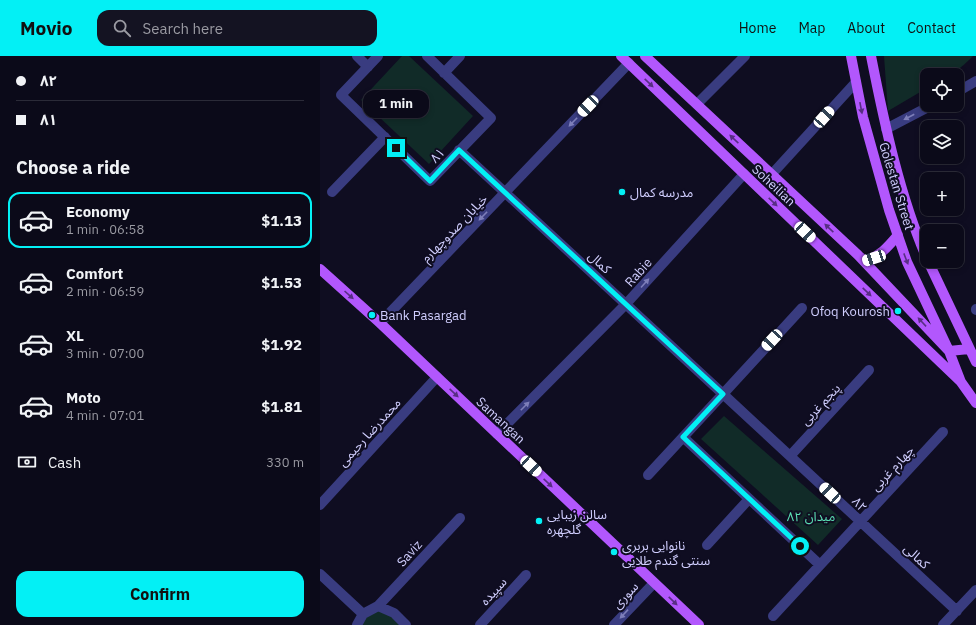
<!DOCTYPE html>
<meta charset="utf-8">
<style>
body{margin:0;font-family:"IBM Plex Sans","Noto Sans Arabic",sans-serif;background:#141322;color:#f1f3f6;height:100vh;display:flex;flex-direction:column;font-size:15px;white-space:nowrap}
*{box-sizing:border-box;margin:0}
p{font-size:13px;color:#9a9aa2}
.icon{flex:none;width:22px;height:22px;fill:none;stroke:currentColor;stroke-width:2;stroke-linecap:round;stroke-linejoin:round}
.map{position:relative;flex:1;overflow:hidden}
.details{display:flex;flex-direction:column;background:#0b0a19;width:320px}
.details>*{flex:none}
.guide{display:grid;align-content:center;height:88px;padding:0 16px;background:#0b0a19}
.buttons{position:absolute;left:600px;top:12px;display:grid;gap:8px}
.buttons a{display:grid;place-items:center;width:44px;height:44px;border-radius:8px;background:#0b0a19;box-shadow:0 2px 6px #0003,0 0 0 1px #2b2b38;font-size:20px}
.end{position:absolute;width:18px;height:18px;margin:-9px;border:5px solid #03f0f5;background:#111;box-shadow:0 0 0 2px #111}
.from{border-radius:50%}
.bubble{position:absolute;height:28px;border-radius:12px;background:#0b0a19;box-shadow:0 2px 6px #0003,0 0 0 1px #2b2b38;font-size:13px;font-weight:700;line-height:28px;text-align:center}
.car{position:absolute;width:12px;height:24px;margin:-12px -6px;border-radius:5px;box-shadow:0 0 3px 1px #0007;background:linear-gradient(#fff 24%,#345 0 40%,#fff 0 76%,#345 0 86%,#fff 0)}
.guide b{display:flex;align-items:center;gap:14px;height:38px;font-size:15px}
.guide b+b{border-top:1px solid #2b2b38}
.guide i{width:10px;height:10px;background:#f1f3f6}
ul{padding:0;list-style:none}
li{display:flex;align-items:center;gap:12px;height:56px;margin:0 8px 6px;padding:0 8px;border:2px solid transparent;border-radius:12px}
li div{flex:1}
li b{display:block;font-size:15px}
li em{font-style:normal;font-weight:700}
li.on{border-color:#03f0f5}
li>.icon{width:36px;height:36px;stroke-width:1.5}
h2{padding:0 16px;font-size:18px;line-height:48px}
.pay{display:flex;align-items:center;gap:10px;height:44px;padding:0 16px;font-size:15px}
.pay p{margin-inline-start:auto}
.action{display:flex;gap:8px;margin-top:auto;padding:8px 16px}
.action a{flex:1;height:46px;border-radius:12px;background:#03f0f5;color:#111;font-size:16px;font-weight:700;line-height:46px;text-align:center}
header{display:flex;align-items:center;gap:24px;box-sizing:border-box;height:56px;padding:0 20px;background:#03f0f5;color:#111}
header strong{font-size:19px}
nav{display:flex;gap:22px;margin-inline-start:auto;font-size:14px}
.search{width:280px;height:36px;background:#141322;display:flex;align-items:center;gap:10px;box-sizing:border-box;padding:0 14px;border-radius:12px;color:#9a9aa2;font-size:15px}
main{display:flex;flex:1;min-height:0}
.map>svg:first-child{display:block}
</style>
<header>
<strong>Movio</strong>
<div class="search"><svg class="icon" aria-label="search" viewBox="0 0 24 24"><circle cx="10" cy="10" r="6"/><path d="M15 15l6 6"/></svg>Search here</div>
<nav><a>Home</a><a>Map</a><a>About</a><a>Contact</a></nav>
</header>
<main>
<section class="details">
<div class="guide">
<b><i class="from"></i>۸۲</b>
<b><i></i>۸۱</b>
</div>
<h2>Choose a ride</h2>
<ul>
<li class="on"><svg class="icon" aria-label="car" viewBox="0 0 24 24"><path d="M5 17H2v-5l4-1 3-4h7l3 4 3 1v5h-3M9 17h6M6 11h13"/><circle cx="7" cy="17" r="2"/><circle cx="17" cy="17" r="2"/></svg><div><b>Economy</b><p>1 min · 06:58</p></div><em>$1.13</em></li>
<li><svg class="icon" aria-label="car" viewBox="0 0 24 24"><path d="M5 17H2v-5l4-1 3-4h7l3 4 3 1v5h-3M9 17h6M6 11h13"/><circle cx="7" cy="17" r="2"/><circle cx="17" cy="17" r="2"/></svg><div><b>Comfort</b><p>2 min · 06:59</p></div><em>$1.53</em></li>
<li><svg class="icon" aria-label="car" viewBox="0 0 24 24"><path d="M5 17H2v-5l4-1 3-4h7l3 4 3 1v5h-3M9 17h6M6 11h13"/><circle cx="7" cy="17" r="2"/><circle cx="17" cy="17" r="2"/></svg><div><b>XL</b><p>3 min · 07:00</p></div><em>$1.92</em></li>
<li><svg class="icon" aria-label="car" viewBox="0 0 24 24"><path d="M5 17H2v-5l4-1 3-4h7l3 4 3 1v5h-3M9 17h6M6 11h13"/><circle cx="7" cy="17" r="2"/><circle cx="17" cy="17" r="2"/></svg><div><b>Moto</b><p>4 min · 07:01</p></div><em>$1.81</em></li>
</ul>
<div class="pay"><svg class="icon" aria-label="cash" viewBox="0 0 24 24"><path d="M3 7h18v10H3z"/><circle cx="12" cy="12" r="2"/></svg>Cash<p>330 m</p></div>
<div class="action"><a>Confirm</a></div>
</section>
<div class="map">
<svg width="656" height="569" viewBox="0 0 656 569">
<rect width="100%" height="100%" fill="#0f0d21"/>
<path fill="#112b28" d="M82,0H89L153,60L109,108L41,44Z
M564,0H653C635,18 632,19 607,19V32L568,55Z
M404,360L522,463L498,489L381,383Z
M58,550L86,569H37Z"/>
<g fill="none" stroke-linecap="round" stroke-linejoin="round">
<path stroke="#393c80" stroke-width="10" d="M37,0L48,11
M58,0L21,39L110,125L171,62L107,0
M124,17L140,0
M637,36L656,25
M377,48L425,0
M566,73L612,49
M139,94L403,338L482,252
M452,118L536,26
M12,136L65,81
M656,254V253
M60,267L309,7
M177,378L306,248L424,118
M363,381L500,509
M470,400L549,314
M328,419L403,338L637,555
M0,449L117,321
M387,489L429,443
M0,518L43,558
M58,550L140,462
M43,558L58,550L74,557L86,569
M453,560L623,376
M37,569L43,558
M160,569L206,519
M294,569L334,527
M623,569L656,534"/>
<path stroke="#b257fd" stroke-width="10" d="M301,0L641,326
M325,0L538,199L629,295
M531,0L543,61L569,154L587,206L629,295L641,326L656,347
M551,0C564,66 580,141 607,203
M539,200L545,205C560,200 567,192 578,179
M608,205L656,306
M0,213L60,267L379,569
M629,295L649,293"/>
</g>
<defs><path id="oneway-solid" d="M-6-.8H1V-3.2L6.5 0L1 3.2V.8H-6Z"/></defs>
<g fill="#582e84">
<use href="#oneway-solid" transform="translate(329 27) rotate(44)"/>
<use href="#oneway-solid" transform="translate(541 52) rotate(79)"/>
<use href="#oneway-solid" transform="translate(414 83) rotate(-137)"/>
<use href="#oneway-solid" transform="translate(453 146) rotate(44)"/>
<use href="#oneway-solid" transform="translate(509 172) rotate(-137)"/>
<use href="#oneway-solid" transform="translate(586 203) rotate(69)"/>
<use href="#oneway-solid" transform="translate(547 236) rotate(44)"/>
<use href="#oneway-solid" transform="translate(29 239) rotate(42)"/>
<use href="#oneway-solid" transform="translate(602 266) rotate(-133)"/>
<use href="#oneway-solid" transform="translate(134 337) rotate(43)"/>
<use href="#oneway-solid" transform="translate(228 427) rotate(43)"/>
<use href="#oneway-solid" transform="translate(353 545) rotate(44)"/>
</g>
<g fill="#7d7eb9">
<use href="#oneway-solid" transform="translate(589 61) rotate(152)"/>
<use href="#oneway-solid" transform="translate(253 66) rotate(134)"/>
<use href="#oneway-solid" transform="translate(163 160) rotate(134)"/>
<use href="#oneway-solid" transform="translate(325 227) rotate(-48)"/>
<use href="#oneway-solid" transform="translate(205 350) rotate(-45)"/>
<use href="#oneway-solid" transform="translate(304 558) rotate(133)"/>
</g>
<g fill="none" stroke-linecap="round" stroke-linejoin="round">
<path stroke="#03f0f5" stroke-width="5" d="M76,92L110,125L139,94L403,338L363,381L480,490"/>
</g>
<g fill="#03f0f5" stroke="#0f0d21" stroke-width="1.5">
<circle cx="302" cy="136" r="4"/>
<circle cx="578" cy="255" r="4"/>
<circle cx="52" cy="259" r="4"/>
<circle cx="219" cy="465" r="4"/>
<circle cx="294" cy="496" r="4"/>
</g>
<g text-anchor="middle" stroke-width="4" stroke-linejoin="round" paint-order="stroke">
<g font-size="13" fill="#d0cefe" stroke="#0f0d21">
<text transform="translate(117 99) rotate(-46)" y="5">۸۱</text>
<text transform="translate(454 129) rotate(43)" y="5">Soheilian</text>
<text transform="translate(577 130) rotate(73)" y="5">Golestan Street</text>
<text transform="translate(134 172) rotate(-46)" y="5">خیابان صدوچهارم</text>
<text transform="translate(280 206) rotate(43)" y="5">کمال</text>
<text transform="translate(318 216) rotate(-48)" y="5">Rabie</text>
<text transform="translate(500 348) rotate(-47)" y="5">پنجم غربی</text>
<text transform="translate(181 364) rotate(43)" y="5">Samangan</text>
<text transform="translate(49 376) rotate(-48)" y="5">محمدرضا رحیمی</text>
<text transform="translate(572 412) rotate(-47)" y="5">چهارم غربی</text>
<text transform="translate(540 448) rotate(47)" y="5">۸۲</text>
<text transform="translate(89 497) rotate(-48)" y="5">Saviz</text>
<text transform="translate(597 500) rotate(43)" y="5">کمالی</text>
<text transform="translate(173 535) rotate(-48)" y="5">سپیده</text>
<text transform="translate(305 539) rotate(-47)" y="5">سوری</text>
</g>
<g font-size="13" fill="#d0cefe" stroke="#0f0d21" text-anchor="start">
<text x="310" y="141">مدرسه کمال</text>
<text x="570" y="260" text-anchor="end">Ofoq Kourosh</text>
<text x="60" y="264">Bank Pasargad</text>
<text x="227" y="463">سالن زیبایی<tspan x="227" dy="15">گلچهره</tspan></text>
<text x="302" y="494">نانوایی بربری<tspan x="302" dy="15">سنتی گندم طلایی</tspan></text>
</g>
<g font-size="13" fill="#5bddb3" stroke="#0f0d21">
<text x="491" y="465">میدان ۸۲</text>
</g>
</g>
</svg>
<div class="buttons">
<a><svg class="icon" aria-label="locate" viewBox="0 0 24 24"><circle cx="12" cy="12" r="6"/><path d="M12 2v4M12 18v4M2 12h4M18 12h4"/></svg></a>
<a><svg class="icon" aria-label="layers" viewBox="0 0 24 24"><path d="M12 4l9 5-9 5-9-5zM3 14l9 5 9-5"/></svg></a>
<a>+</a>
<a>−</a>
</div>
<i class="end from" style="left:480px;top:490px"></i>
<i class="end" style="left:76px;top:92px"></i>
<div class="bubble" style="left:43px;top:34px;width:66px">1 min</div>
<i class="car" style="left:268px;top:50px;rotate:224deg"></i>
<i class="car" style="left:504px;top:61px;rotate:42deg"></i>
<i class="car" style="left:485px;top:176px;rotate:133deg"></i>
<i class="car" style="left:554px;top:202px;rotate:252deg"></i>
<i class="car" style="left:452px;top:284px;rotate:223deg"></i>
<i class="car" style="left:211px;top:410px;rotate:133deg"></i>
<i class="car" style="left:510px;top:437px;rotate:313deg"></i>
</div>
</main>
